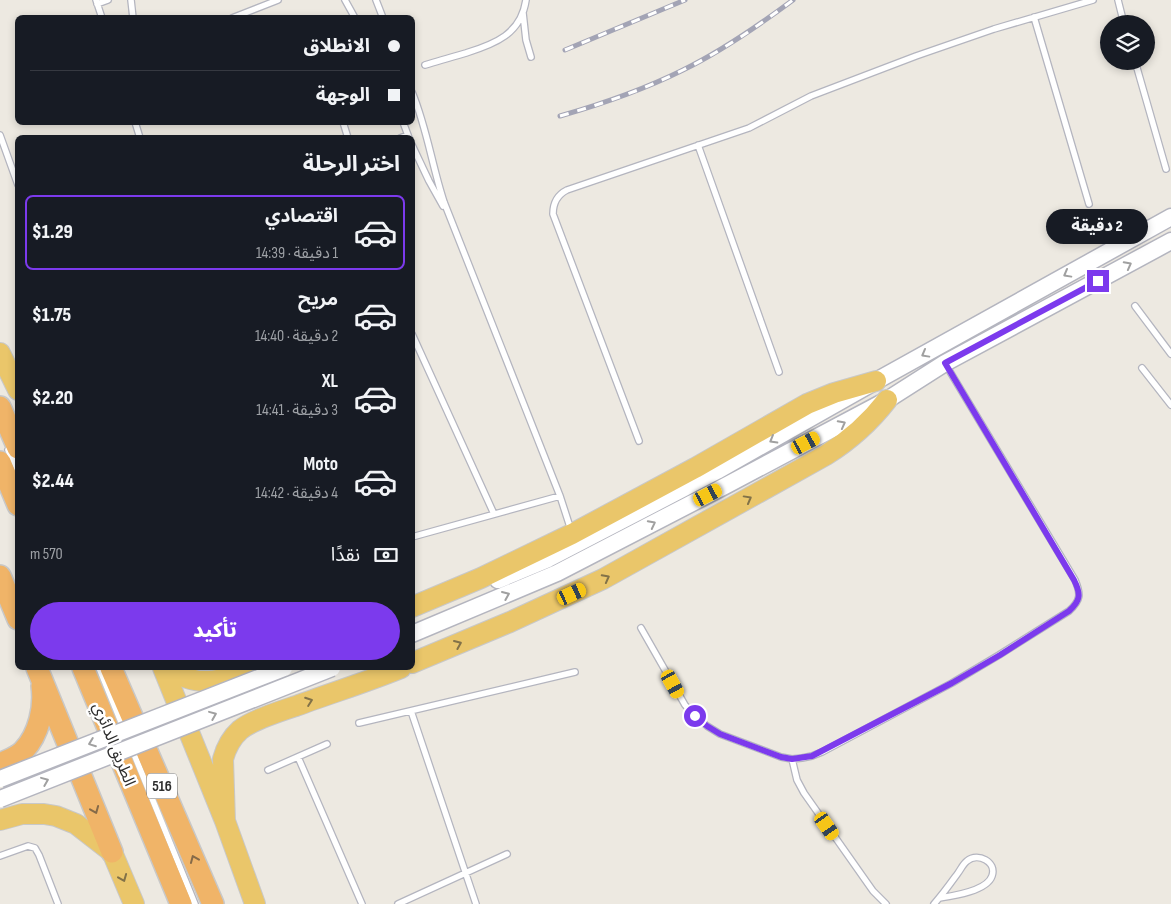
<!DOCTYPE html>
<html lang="ar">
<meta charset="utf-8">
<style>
body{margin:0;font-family:"Sofia Sans Condensed","Noto Sans Arabic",sans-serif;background:#242831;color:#f1f3f6;direction:rtl;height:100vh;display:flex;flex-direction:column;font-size:19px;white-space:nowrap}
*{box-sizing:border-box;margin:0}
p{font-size:16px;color:#9ea1a6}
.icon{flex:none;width:28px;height:28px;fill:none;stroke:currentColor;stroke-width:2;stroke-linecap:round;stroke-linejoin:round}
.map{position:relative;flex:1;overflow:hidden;direction:ltr}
.drawer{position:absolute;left:15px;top:135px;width:400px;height:535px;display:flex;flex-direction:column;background:#171b24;border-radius:8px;box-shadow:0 2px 8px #0003;direction:rtl}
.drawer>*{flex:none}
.guide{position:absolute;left:15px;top:15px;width:400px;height:110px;border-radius:8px;box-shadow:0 2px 8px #0003;direction:rtl;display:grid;align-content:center;height:110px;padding:0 15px;background:#171b24}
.buttons{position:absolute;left:1100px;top:15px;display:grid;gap:10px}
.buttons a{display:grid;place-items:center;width:55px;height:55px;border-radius:50%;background:#171b24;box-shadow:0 2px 8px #0003;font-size:25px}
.end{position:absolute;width:22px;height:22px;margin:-11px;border:6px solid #7c3aed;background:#fff;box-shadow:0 0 0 2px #fff}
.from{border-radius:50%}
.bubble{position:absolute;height:35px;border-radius:18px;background:#171b24;box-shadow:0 2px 8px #0003;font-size:16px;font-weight:800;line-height:35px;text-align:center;direction:rtl}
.car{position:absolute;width:15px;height:30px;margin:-15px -8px;border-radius:6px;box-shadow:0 0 4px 1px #0007;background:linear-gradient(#f5c518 24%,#345 0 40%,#f5c518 0 76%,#345 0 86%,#f5c518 0)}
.guide b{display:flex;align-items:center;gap:18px;height:48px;font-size:19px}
.guide b+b{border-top:1px solid #363941}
.guide i{width:12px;height:12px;background:#f1f3f6}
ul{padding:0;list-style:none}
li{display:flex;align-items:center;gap:15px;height:75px;margin:0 10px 8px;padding:0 5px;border:2px solid transparent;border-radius:8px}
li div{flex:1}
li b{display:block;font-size:19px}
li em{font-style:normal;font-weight:800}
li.current{border-color:#7c3aed}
li>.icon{width:45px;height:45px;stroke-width:1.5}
h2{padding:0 15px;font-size:22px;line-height:60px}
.pay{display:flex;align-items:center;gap:12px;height:55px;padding:0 15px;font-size:19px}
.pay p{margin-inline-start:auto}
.button{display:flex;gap:10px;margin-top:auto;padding:10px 15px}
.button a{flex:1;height:58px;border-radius:30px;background:#7c3aed;color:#fff;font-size:20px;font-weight:800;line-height:58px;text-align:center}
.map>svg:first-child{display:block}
</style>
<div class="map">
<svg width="1171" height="904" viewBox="0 0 1171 904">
<rect width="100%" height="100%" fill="#ede9e1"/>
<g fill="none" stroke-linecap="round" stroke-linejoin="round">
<g stroke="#b4b5bf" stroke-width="8">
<path id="service" d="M96,0L102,18
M131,0L133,18
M345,0L355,18
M376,0L383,18
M1118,0L1124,24
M97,4L108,0
M523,13L526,40L531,57
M1034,17L1089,204
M232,18L278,0
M1135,61L1166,169
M425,65C438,61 452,57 466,53C495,44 521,34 526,0
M412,92C427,128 432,166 444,202L560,496L571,530
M135,122L140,138
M343,122L348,138
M403,122L409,138
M0,135L18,185
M400,138L408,135
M412,145L429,181L443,206
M698,145L779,372
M1135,306L1171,354
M412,334L494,514
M1142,368L1171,405
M639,441L553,214C553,203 557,195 567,190L749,128L811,96L916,56L994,29L1093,0
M8,450L18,471
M412,537L560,496
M641,628L685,705L695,716L707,726L720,734L781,757L792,759L802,758L812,756L822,752L952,683L999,655L1069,611C1081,600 1081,594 1075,580L946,365
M99,668L195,904
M411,711L476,904
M359,723L575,672
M298,757L362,904
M792,759L797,780L804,793L873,891L886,904
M268,770L327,744
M0,856L28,846L35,848L39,855L58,904
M398,904L507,854
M934,904C943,894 950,884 958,873C961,869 963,864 967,861C978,852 997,862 992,876C987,891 953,896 940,898"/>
</g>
<g stroke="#b4b5bf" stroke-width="19">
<path id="secondary" d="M498,580L548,559L717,471L876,381L1171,217
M412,634L557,573L725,486L887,400L945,363L1171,241"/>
</g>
<g stroke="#c8c8c8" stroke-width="22">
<path id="trunk" d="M0,353L18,390
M412,607L481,578L572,534L695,468L807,404L834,393L876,381
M412,663L510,622L603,579L826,455C850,440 870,422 887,400
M163,668L225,821L255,904
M169,668C198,691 226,679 257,668
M0,820L22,814H44L56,816L76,824L112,852L134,904
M225,821L223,759C226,748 231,738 240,730C252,720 281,711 296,706C331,693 367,682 401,668"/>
</g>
<g stroke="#c8c8c8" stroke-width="24">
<path id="motorway" d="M0,407L18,448
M0,462L18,505
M0,576L18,619
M37,668L112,852
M83,668L181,904
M111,668L213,904
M0,764C8,760 18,757 24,750C39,734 45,707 42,686"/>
</g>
<use href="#service" stroke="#fff" stroke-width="5.5"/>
<use href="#secondary" stroke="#fff" stroke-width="16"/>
<use href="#trunk" stroke="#eac66a" stroke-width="20"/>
<use href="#motorway" stroke="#f0b468" stroke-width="21"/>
<g stroke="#a3a4b5" stroke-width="5">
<path id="rail" d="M565,50L685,0
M560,116C602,104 643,90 683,70C722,51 758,26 793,0"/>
</g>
<use href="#rail" stroke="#fff" stroke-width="3" stroke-dasharray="9" stroke-linecap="butt"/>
<g stroke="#b4b5bf" stroke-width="19" stroke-linecap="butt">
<path id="secondary-bridge" d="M0,779L284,668
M0,799L332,668"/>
</g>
<use href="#secondary-bridge" stroke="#fff" stroke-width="16"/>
</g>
<defs><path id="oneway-chevron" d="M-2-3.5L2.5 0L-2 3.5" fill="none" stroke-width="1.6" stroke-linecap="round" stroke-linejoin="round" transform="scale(1.25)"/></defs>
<g stroke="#a0a0a0">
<use href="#oneway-chevron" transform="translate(1128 265) rotate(-28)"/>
<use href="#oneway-chevron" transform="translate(1067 274) rotate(151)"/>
<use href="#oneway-chevron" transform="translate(925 354) rotate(151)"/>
<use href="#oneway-chevron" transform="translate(842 424) rotate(-28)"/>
<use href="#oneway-chevron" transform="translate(773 440) rotate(150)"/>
<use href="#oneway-chevron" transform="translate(652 524) rotate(-27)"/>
<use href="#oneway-chevron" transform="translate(506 595) rotate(-23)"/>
<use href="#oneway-chevron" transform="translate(213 715) rotate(-22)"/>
<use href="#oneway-chevron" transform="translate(92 743) rotate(159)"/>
<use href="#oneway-chevron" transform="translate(45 781) rotate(-22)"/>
</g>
<g stroke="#827248">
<use href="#oneway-chevron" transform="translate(748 499) rotate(-29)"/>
<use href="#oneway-chevron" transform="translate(606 578) rotate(-28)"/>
<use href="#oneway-chevron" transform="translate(458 644) rotate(-23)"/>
<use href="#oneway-chevron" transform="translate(309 701) rotate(-20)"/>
<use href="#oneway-chevron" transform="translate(123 878) rotate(68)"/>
</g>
<g stroke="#856a48">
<use href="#oneway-chevron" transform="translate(95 810) rotate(68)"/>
<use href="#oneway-chevron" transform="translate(194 859) rotate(-113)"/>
</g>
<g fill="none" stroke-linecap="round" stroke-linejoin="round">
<path stroke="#7c3aed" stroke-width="6" d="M695,716L707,726L720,734L781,757L792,759L812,756L952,683L1000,655L1069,611C1081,600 1081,594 1074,580L945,363L1098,281"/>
</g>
<g text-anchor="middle" stroke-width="5" stroke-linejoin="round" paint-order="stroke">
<rect fill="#fff" stroke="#6c6c6c" stroke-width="1" x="147" y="773.5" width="30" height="25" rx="4"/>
<g font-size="15" font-weight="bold" fill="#2d2d2d">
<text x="162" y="791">516</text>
</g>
<g font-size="16" fill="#2d2d2d" stroke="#fff">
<text transform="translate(115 744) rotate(68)" y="6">الطريق الدائري</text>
</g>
</g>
</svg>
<div class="buttons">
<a><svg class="icon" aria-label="layers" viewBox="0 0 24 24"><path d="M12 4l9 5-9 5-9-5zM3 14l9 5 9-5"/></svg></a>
</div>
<i class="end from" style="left:695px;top:716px"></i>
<i class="end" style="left:1098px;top:281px"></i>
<div class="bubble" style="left:1046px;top:209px;width:102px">2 دقيقة</div>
<i class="car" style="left:806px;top:443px;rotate:62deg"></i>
<i class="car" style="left:708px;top:495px;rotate:63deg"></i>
<i class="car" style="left:572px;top:594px;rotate:65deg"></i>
<i class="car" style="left:673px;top:684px;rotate:151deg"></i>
<i class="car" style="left:827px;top:826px;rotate:145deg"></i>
<div class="guide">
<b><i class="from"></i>الانطلاق</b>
<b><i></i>الوجهة</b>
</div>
<section class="drawer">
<h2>اختر الرحلة</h2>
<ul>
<li class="current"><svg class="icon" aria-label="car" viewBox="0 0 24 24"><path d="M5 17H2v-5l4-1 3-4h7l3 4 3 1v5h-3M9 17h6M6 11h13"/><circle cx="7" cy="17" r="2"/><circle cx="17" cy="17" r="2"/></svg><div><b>اقتصادي</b><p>1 دقيقة · 14:39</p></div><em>$1.29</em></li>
<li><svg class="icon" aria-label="car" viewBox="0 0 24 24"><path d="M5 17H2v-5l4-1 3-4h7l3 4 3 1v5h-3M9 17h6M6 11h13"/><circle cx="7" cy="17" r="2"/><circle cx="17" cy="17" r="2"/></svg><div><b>مريح</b><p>2 دقيقة · 14:40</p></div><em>$1.75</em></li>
<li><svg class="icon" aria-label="car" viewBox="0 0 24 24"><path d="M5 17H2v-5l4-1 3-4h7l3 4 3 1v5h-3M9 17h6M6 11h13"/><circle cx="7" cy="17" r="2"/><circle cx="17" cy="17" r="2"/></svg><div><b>XL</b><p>3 دقيقة · 14:41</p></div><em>$2.20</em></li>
<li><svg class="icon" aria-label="car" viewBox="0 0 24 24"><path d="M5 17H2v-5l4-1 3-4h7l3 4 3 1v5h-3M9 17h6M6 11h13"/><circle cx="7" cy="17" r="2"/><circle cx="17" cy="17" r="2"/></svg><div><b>Moto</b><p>4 دقيقة · 14:42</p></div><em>$2.44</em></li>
</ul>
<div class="pay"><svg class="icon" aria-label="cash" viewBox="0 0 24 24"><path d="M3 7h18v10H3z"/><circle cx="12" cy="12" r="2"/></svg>نقدًا<p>570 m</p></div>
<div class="button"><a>تأكيد</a></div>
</section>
</div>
